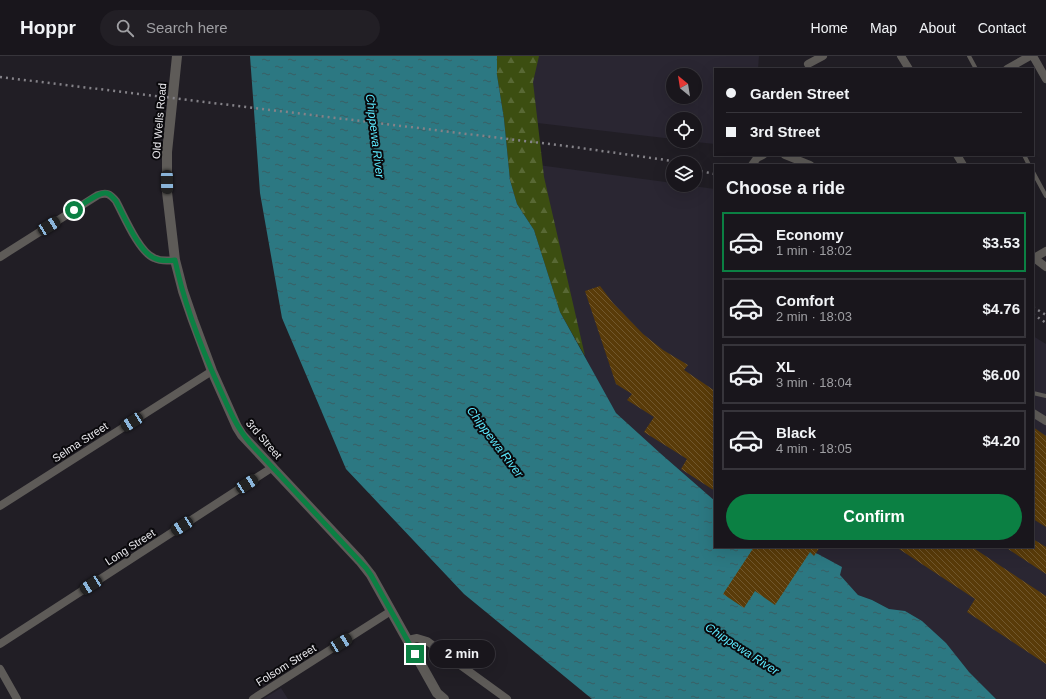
<!DOCTYPE html>
<meta charset="utf-8">
<style>
body{margin:0;font-family:Helvetica,sans-serif;background:#221f25;color:#f1f3f6;height:100vh;display:flex;flex-direction:column;font-size:15px;white-space:nowrap}
*{box-sizing:border-box;margin:0}
p{font-size:13px;color:#9f9fa3}
.icon{flex:none;width:22px;height:22px;fill:none;stroke:currentColor;stroke-width:2;stroke-linecap:round;stroke-linejoin:round}
.map{position:relative;flex:1;overflow:hidden}
.details{position:absolute;left:714px;top:108px;width:320px;height:384px;display:flex;flex-direction:column;background:#19161c;border-radius:0px;box-shadow:0 4px 16px #0002,0 0 0 1px #37353b}
.details>*{flex:none}
.top-card{position:absolute;left:714px;top:12px;width:320px;height:88px;border-radius:0px;box-shadow:0 4px 16px #0002,0 0 0 1px #37353b;display:grid;align-content:center;height:88px;padding:0 12px;background:#19161c}
.needle{width:26px;rotate:330deg}
.controls{position:absolute;left:666px;top:12px;display:grid;gap:8px}
.controls a{display:grid;place-items:center;width:36px;height:36px;border-radius:50%;background:#19161c;box-shadow:0 4px 16px #0002,0 0 0 1px #37353b;font-size:20px}
.end{position:absolute;width:18px;height:18px;margin:-9px;border:5px solid #0b8043;background:#fff;box-shadow:0 0 0 2px #fff}
.from{border-radius:50%}
.bubble{position:absolute;height:28px;border-radius:14px;background:#19161c;box-shadow:0 4px 16px #0002,0 0 0 1px #37353b;font-size:13px;font-weight:700;line-height:28px;text-align:center}
.car{position:absolute;width:12px;height:24px;margin:-12px -6px;border-radius:5px;box-shadow:0 0 3px 1px #0007;background:linear-gradient(#222 24%,#8ab4d8 0 40%,#222 0 76%,#8ab4d8 0 86%,#222 0)}
.top-card b{display:flex;align-items:center;gap:14px;height:38px;font-size:15px}
.top-card b+b{border-top:1px solid #37353b}
.top-card i{width:10px;height:10px;background:#f1f3f6}
ul{padding:0;list-style:none}
li{display:flex;align-items:center;gap:12px;height:60px;margin:0 8px 6px;padding:0 4px;border:2px solid #37353b;border-radius:0px}
li div{flex:1}
li b{display:block;font-size:15px}
li em{font-style:normal;font-weight:700}
li.active{border-color:#0b8043}
li>.icon{width:36px;height:36px;stroke-width:1.5}
h2{padding:0 12px;font-size:18px;line-height:48px}
.button{display:flex;gap:8px;margin-top:auto;padding:8px 12px}
.button a{flex:1;height:46px;border-radius:24px;background:#0b8043;color:#fff;font-size:16px;font-weight:700;line-height:46px;text-align:center}
header{display:flex;align-items:center;gap:24px;box-sizing:border-box;height:56px;padding:0 20px;background:#19161c;border-bottom:1px solid #37353b}
header strong{font-size:19px}
nav{display:flex;gap:22px;margin-inline-start:auto;font-size:14px}
.search{width:280px;height:36px;background:#221f25;display:flex;align-items:center;gap:10px;box-sizing:border-box;padding:0 14px;border-radius:22px;color:#9f9fa3;font-size:15px}
.map>svg:first-child{display:block}
</style>
<header>
<strong>Hoppr</strong>
<div class="search"><svg class="icon" aria-label="search" viewBox="0 0 24 24"><circle cx="10" cy="10" r="6"/><path d="M15 15l6 6"/></svg>Search here</div>
<nav><a>Home</a><a>Map</a><a>About</a><a>Contact</a></nav>
</header>
<div class="map">
<svg width="1046" height="643" viewBox="0 0 1046 643">
<defs>
<pattern id="forest-firs" width="22" height="20" patternUnits="userSpaceOnUse"><rect width="22" height="20" fill="#3c4e11"/><path d="M5 1l3.5 6h-7zM16 11l3.5 6h-7z" fill="#586834"/></pattern>
<pattern id="water-ripples" width="26" height="14" patternUnits="userSpaceOnUse"><rect width="26" height="14" fill="#2c7882"/><path d="M2 4q2-2 4 0t4 0M15 11q2-2 4 0t4 0" fill="none" stroke="#395f64"/></pattern>
<pattern id="building-back-hatch" width="6" height="6" patternUnits="userSpaceOnUse"><rect width="6" height="6" fill="#593b09"/><path d="M-1 5l2 2M0 0l6 6M5-1l2 2" fill="none" stroke="#71572d"/></pattern>
</defs>
<rect width="100%" height="100%" fill="#211e25"/>
<path fill="#2a2632" fill-rule="evenodd" d="M497,0H759L758,13H715V88L686,85H695V63H673V83L504,63ZM673,19H695V41H673Z
M508,105L673,127V129H685L715,133V445L660,397L616,357L601,332L573,277Z
M1033,280L1046,288V643H996L969,616L889,553L872,544L858,539L839,519L798,491H1033Z
M281,632L288,643H263Z"/>
<path fill="url(#forest-firs)" d="M497,0H539L533,26L544,121L585,300L560,256L534,174L517,148L510,124L504,63L497,19Z"/>
<path fill="url(#water-ripples)" d="M250,0H497V19L504,63L510,124L517,148L534,174L560,256L616,357L660,397L715,445V491H798L818,498L842,511L840,519L858,539L872,544L889,553L905,555L922,565L946,587L969,616L996,643H592L464,538L346,413L282,262L260,137Z"/>
<path fill="url(#building-back-hatch)" d="M600,230L613,247L643,278L663,294L688,309L684,314L715,335V435L681,413L687,403L644,376L654,361L627,344L632,338L616,328L585,235Z
M1033,371L1046,380V471L1033,463Z
M1033,483L1046,491V518L1005,491H1033Z
M754,491H820L814,500L810,496L775,549L755,535L744,552L723,538Z
M896,491H972L1046,540V608L967,556L975,543Z"/>
<g fill="none" stroke-linecap="round" stroke-linejoin="round">
<path stroke="#5e5b58" stroke-width="4" d="M969,0L976,13
M1024,99L1029,109
M1033,116L1046,140
M1033,337L1046,340"/>
<path stroke="#5e5b58" stroke-width="8" d="M901,0L909,13
M1033,0L1046,23
M808,8L823,0
M1007,13L1030,0
M785,99L810,109
M957,99L963,109
M752,109L757,102L763,99
M0,201L98,139C107,136 110,138 116,145C124,160 139,196 154,202C160,205 168,205 175,204
M1033,201L1046,211
M1034,202L1046,195
M1033,357L1046,365
M0,450L212,315
M408,584L417,582L427,585L507,643
M0,588L273,411
M0,613L17,643
M253,643L391,555"/>
<path stroke="#5e5b58" stroke-width="10" d="M177,0L167,96V136L175,204L183,235L193,264L212,315L237,371L242,379L360,505L371,519L437,637L444,643"/>
<path stroke="#848288" stroke-width="2.5" stroke-dasharray="2 4" stroke-linecap="butt" d="M0,21L574,91L687,107
M695,114L715,118
M1033,251L1046,259
M1033,258L1046,267"/>
</g>
<g fill="none" stroke-linecap="round" stroke-linejoin="round">
<path stroke="#0b8043" stroke-width="5" d="M74,154C81,150 98,136 106,137C111,138 113,142 116,145C124,160 139,196 154,202C160,205 168,205 175,204C184,248 201,291 219,331C228,351 236,371 250,387L366,512L371,519L415,598"/>
</g>
<g text-anchor="middle" stroke-width="4" stroke-linejoin="round" paint-order="stroke">
<g font-size="11" fill="#eae9ed" stroke="#0a090c">
<text transform="translate(159 65) rotate(-85)" y="4">Old Wells Road</text>
<text transform="translate(264 383) rotate(49)" y="4">3rd Street</text>
<text transform="translate(80 386) rotate(-33)" y="4">Selma Street</text>
<text transform="translate(130 491) rotate(-33)" y="4">Long Street</text>
<text transform="translate(286 609) rotate(-32)" y="4">Folsom Street</text>
</g>
<g font-size="12" font-style="italic" fill="#5ce9fe" stroke="#0a090c">
<text transform="translate(375 80) rotate(83)" y="4">Chippewa River</text>
<text transform="translate(495 386) rotate(53)" y="4">Chippewa River</text>
<text transform="translate(742 593) rotate(33)" y="4">Chippewa River</text>
</g>
</g>
</svg>
<div class="controls">
<a><svg class="needle" viewBox="-14 -14 28 28"><path d="M0-13l5 13h-10z" fill="#e53935"/><path d="M0 13l5-13h-10z" fill="#9f9fa3"/></svg></a>
<a><svg class="icon" aria-label="locate" viewBox="0 0 24 24"><circle cx="12" cy="12" r="6"/><path d="M12 2v4M12 18v4M2 12h4M18 12h4"/></svg></a>
<a><svg class="icon" aria-label="layers" viewBox="0 0 24 24"><path d="M12 4l9 5-9 5-9-5zM3 14l9 5 9-5"/></svg></a>
</div>
<i class="end from" style="left:74px;top:154px"></i>
<i class="end" style="left:415px;top:598px"></i>
<div class="bubble" style="left:429px;top:584px;width:66px">2 min</div>
<i class="car" style="left:167px;top:126px;rotate:179deg"></i>
<i class="car" style="left:49px;top:170px;rotate:58deg"></i>
<i class="car" style="left:132px;top:366px;rotate:237deg"></i>
<i class="car" style="left:247px;top:428px;rotate:57deg"></i>
<i class="car" style="left:182px;top:470px;rotate:237deg"></i>
<i class="car" style="left:91px;top:529px;rotate:237deg"></i>
<i class="car" style="left:341px;top:587px;rotate:58deg"></i>
<div class="top-card">
<b><i class="from"></i>Garden Street</b>
<b><i></i>3rd Street</b>
</div>
<section class="details">
<h2>Choose a ride</h2>
<ul>
<li class="active"><svg class="icon" aria-label="car" viewBox="0 0 24 24"><path d="M5 17H2v-5l4-1 3-4h7l3 4 3 1v5h-3M9 17h6M6 11h13"/><circle cx="7" cy="17" r="2"/><circle cx="17" cy="17" r="2"/></svg><div><b>Economy</b><p>1 min · 18:02</p></div><em>$3.53</em></li>
<li><svg class="icon" aria-label="car" viewBox="0 0 24 24"><path d="M5 17H2v-5l4-1 3-4h7l3 4 3 1v5h-3M9 17h6M6 11h13"/><circle cx="7" cy="17" r="2"/><circle cx="17" cy="17" r="2"/></svg><div><b>Comfort</b><p>2 min · 18:03</p></div><em>$4.76</em></li>
<li><svg class="icon" aria-label="car" viewBox="0 0 24 24"><path d="M5 17H2v-5l4-1 3-4h7l3 4 3 1v5h-3M9 17h6M6 11h13"/><circle cx="7" cy="17" r="2"/><circle cx="17" cy="17" r="2"/></svg><div><b>XL</b><p>3 min · 18:04</p></div><em>$6.00</em></li>
<li><svg class="icon" aria-label="car" viewBox="0 0 24 24"><path d="M5 17H2v-5l4-1 3-4h7l3 4 3 1v5h-3M9 17h6M6 11h13"/><circle cx="7" cy="17" r="2"/><circle cx="17" cy="17" r="2"/></svg><div><b>Black</b><p>4 min · 18:05</p></div><em>$4.20</em></li>
</ul>
<div class="button"><a>Confirm</a></div>
</section>
</div>
